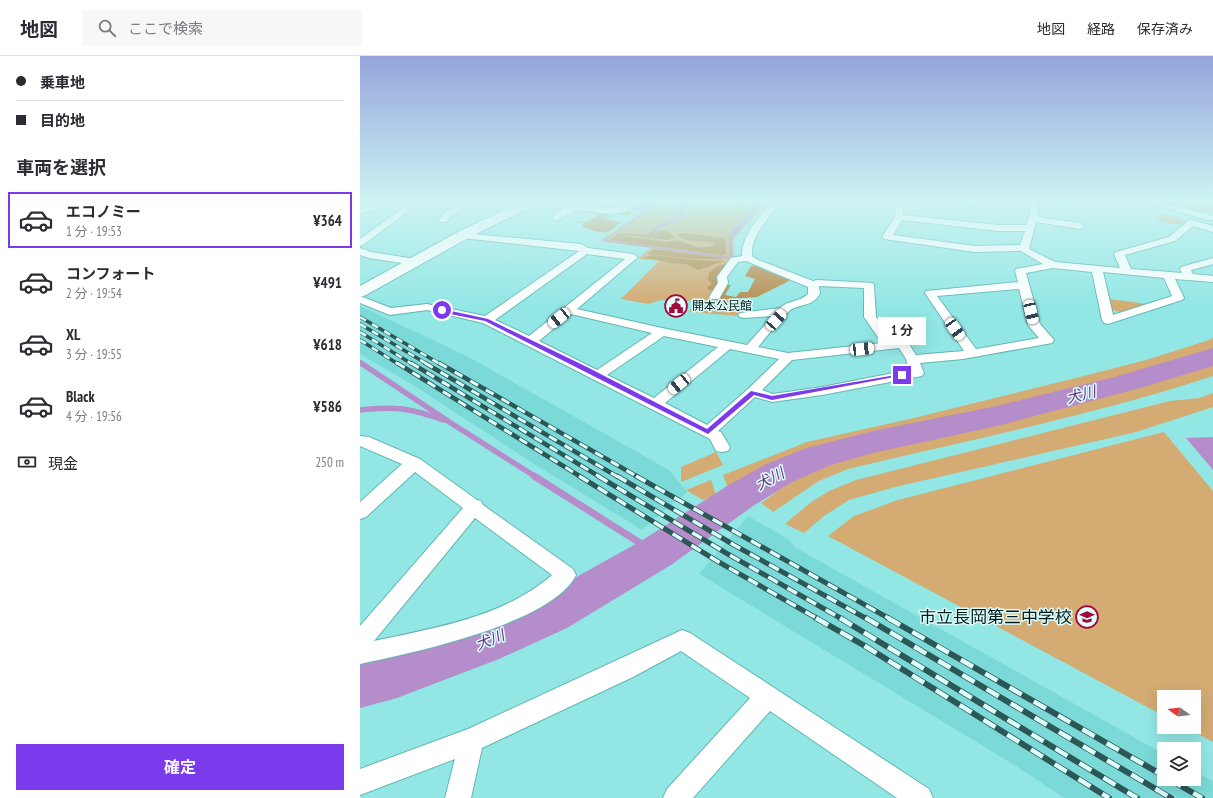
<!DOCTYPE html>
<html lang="ja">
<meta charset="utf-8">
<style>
body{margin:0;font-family:"PT Sans Narrow","Noto Sans JP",sans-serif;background:#f7f7f7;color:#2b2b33;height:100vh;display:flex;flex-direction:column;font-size:15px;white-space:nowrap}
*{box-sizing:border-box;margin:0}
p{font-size:13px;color:#7c7c81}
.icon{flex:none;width:22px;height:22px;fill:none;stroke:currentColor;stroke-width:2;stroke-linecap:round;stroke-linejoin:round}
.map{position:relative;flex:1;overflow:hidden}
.sheet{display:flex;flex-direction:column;background:#fff;width:360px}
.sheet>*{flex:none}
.guide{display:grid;align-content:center;height:88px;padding:0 16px;background:#fff}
.needle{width:26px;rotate:284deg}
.tools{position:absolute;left:797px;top:634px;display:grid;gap:8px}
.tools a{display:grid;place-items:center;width:44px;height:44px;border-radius:0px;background:#fff;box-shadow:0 4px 16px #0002;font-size:20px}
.end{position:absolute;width:18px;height:18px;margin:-9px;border:5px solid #7c3aed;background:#fff;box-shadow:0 0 0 2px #fff}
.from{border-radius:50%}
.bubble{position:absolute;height:28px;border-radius:0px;background:#fff;box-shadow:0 4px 16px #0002;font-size:13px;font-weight:700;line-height:28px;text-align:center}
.car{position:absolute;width:12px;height:24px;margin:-12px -6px;border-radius:5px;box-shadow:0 0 3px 1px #0007;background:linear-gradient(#fff 24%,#345 0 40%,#fff 0 76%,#345 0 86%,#fff 0)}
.guide b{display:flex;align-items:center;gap:14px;height:38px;font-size:15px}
.guide b+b{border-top:1px solid #e1e1e2}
.guide i{width:10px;height:10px;background:#2b2b33}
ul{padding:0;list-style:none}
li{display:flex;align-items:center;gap:12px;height:56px;margin:0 8px 6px;padding:0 8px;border:2px solid transparent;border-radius:0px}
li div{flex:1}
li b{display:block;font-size:15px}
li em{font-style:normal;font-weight:700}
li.on{border-color:#7c3aed}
li>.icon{width:36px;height:36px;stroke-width:1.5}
h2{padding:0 16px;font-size:18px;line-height:48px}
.pay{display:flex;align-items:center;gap:10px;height:44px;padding:0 16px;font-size:15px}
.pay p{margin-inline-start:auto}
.cta{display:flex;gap:8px;margin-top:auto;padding:8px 16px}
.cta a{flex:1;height:46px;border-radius:0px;background:#7c3aed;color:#fff;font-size:16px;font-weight:700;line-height:46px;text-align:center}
header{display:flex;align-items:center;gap:24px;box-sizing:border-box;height:56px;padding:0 20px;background:#fff;border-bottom:1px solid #e1e1e2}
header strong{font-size:19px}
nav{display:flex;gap:22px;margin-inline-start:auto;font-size:14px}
.search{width:280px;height:36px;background:#f7f7f7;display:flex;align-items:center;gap:10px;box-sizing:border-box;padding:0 14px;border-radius:0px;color:#7c7c81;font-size:15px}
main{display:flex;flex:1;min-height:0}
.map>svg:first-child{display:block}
</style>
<header>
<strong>地図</strong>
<div class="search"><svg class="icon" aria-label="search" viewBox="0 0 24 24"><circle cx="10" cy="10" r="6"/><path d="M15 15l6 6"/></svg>ここで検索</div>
<nav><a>地図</a><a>経路</a><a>保存済み</a></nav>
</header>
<main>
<section class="sheet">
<div class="guide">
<b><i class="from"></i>乗車地</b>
<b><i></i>目的地</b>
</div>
<h2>車両を選択</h2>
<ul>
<li class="on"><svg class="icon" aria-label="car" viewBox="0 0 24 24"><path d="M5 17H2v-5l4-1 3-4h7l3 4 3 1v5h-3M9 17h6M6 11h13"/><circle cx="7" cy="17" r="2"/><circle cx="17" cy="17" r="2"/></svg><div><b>エコノミー</b><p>1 分 · 19:53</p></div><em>¥364</em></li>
<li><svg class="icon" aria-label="car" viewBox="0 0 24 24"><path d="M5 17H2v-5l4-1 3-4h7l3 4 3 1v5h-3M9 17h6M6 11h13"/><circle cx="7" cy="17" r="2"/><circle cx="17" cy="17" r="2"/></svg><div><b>コンフォート</b><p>2 分 · 19:54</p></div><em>¥491</em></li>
<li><svg class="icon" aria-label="car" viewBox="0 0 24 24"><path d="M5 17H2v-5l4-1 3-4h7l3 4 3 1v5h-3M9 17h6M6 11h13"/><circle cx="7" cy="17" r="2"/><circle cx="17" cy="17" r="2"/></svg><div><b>XL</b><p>3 分 · 19:55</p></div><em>¥618</em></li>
<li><svg class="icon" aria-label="car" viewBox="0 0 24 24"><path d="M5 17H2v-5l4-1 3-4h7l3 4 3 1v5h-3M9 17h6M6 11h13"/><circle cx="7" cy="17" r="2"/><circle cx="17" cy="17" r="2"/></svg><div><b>Black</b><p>4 分 · 19:56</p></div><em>¥586</em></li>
</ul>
<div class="pay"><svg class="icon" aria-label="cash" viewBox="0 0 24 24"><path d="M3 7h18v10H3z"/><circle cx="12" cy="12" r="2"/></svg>現金<p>250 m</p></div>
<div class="cta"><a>確定</a></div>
</section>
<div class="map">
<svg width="853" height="742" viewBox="0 0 853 742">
<rect width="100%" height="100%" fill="#92e7e5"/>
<path fill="#7bdad8" d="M0,250L107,300L309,414L327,436L282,474L171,406L53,329L0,298Z
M388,460L428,483L436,492L804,698V723H834V715L853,725V742H704L656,710L339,518Z"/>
<path fill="#d4ab73" d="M282,146H407L373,184L374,202L358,227L351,245L301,244L288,248L261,243L299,205L278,203L290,192L240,185L284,155L273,153Z
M796,146H846L853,148V157L825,153Z
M803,158L826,165C817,172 804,166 794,163Z
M749,243L788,248L760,256L752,254Z
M381,244V260L329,256L333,249H341L342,245Z
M853,282V296L798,314L726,333L456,396L368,433L363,419L447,386L558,361L716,322L786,304L846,285Z
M853,307V320C734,359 610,384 488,413L459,425L413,456L401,447L444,416L480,403L635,368L819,319Z
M853,337V351L776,376L535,431L489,444L464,460L444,477L425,468L450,447L469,435L496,424L810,345L839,342Z
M804,376L853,435V686L825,671H834V641H804V660L468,480L494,460L538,444Z
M356,396L363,409L321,426V411Z
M351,424L356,439L343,444L326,434Z"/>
<path fill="#b98c4d" d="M230,155H264L273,157L261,165L269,160L254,157L245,163L261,166C257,169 252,174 248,176C241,178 228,173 222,170L225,167L214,166H226L239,159L226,156Z
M294,174L310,176L315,182L307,184L265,179L263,180L307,186L317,184L340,192L353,190L354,188C344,182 326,189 318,179L322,177L365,182L366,198L362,199L250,184L260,177L286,179Z
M294,193L361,202L362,203H337L287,198Z
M293,199L337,204L365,205L338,214L326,208L309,207L300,204L281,202Z
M367,207L357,220L358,227L355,234H348L347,231L352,228L348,224L349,217L356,211Z
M391,210H395L429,224V225L397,241L355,244L365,229H371L365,239L376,241L380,236H388L395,223L385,220Z"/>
<path fill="#b68dcb" d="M283,146H300L246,184L370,201L369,178L400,146H406L372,182V203L243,185L285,155L273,153Z
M853,381V414L826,382Z"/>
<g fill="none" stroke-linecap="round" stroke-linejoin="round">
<path stroke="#b68dcb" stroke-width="3.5" d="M377,146L386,147
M296,177V172L321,161L323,159L320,155L329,146"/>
<path stroke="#b68dcb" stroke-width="4.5" d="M0,306L3,308"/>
<path stroke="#b68dcb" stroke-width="5.5" d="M1,307L94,369L176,421
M0,354C34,350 51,352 83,364"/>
<path stroke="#b68dcb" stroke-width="7" d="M174,420L296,497"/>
<path fill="#b68dcb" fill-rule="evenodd" d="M853,292V310L780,332L637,370L513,397L471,409L432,426L393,450L311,509L207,572L139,603L37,642L0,652V604L37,594L116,568L175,544L281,485L367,430L406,408L447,392L513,375L637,350L758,320Z"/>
<g stroke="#62b6b4" stroke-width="2">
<path id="street" d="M20,146H33L0,158V152Z
M51,146H61L3,189L0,190V183Z
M103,146H113L92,159L86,166H80L79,164L86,155Z
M268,146H278L267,155L252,158L215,154L196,165L192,162C216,134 243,164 268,146Z
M412,146H421C410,161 390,180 392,200L396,203L453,225L457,224L513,227L514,229L516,261L534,285H547L556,299L604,295L565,237L566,235L658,226L655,215L656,213L683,208L661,195L615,196L524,183L522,181L535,161V146H543V159L638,169H666L670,159V146H678V161L720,167L724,170L720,173L676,166L669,193L695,206L760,212L754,198L756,196L809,181L828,165L831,164L853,170V176L833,170L815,185L765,199L771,213L822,217L820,213L821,211L853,202V208L831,214L833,218L853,220V226L815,223L824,242L822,244L748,268L744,267L742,264L732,216L693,212L666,217L680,268L694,284L692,287L603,303L560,307L564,317L562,320L462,339L412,346L395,341L358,375L361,376L370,391L368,395L362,396L356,395L350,383L123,267L67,254L30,259L0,247V240L31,252L67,248L125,260L219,195L103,182L98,179L100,177L221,188L228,192L273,198L278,201L217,253L302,272L387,289L413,260L384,262L380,261L378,259L380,257L420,252C428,244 440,246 448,238V231L386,205L378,206L367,221L368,227L359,243H351L349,241L358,227L357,221L371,202L382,200C381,181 400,159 412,146ZM542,164L638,175H665L660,189L615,190L533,179ZM227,198L265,203L169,280L135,264ZM743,216L804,222L812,240L753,259ZM459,230L504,232V261L522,287L428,297L398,291C404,284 426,256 432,253C444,247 451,251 460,238ZM659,233L668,269L679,282L616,293L577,240ZM211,258L292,277L237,314L179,285ZM304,280L358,291L294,342L247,319ZM539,292L546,303L549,314L462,331L413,338L402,334L432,304ZM370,293L419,303L388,333L347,369L305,347Z
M606,146H615L616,148L612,150Z
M788,146H802L853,160V164H847Z
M0,192L11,196L55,203L60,206L55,209L9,202L0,199Z
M0,380L9,381L60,403L117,444L121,445L123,449L213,513L216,519C192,568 51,597 0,608V570L103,452L55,416L6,461L0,463V446L42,408L0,390ZM115,462L192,519C144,561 74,572 14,585Z
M322,574L330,577L569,733L573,742H537L410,655L333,742H303L307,733L390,642L321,595L273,621L122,692L111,742H85L95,703L0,739V713L108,673Z"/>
</g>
<g stroke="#62b6b4" stroke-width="2">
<path id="secondary" d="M161,146H177L175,149L108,182L6,239L0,241V230L98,176Z"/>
</g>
<use href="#street" fill="#fff" fill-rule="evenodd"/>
<use href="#secondary" fill="#fff" fill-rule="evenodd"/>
<g stroke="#2b5756" stroke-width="3.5">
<path id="rail-far3" d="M0,261L80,308
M0,268L67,308
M0,276L52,308
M0,284L38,308"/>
</g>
<g stroke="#2b5756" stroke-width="4.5">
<path id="rail-far2" d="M37,307L221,421
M51,307L240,421
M65,307L258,421
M79,307L278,421"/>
</g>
<g stroke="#2b5756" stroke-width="5">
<path id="rail-far1" d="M219,420L357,505L458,563
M238,420L366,497L482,563
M257,420L374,489L507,563
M276,420L530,563"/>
</g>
<g stroke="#2b5756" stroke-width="6">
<path id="rail" d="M456,562L505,590L749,742
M480,562L777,742
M506,562L811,742
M528,562L804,720
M809,723L842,742"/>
</g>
<use href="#rail-far3" stroke="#defdfc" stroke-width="2.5" stroke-dasharray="7" stroke-linecap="butt"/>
<use href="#rail-far2" stroke="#defdfc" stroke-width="3" stroke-dasharray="9" stroke-linecap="butt"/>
<use href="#rail-far1" stroke="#defdfc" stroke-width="3.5" stroke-dasharray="11" stroke-linecap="butt"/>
<use href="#rail" stroke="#defdfc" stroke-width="4.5" stroke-dasharray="14" stroke-linecap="butt"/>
</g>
<linearGradient id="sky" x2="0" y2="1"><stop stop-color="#94a4dc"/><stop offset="0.58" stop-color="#cef4f3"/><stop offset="1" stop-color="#cef4f3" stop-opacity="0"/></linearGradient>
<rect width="853" height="250" fill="url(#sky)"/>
<path fill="#7c3aed" d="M82,253L128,263L227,311L347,373L391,335L412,340L542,318L545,319L412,344L394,339L348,378L125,265L80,256L79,254Z"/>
<defs>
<g id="civic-ring" transform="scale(1.15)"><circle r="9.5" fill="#defdfc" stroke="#a30638" stroke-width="1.5"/><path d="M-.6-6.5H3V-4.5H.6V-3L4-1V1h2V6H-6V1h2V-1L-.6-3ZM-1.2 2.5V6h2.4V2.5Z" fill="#a30638"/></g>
<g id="school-ring" transform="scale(1.15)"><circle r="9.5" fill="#defdfc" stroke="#a30638" stroke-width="1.5"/><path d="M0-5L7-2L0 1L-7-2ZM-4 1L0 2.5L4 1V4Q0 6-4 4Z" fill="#a30638"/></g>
</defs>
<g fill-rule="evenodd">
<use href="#civic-ring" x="316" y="250"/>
<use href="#school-ring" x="727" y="561"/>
</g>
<g text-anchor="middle" stroke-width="3" stroke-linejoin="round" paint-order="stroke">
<g font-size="12" fill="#011b1b" stroke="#defdfc" text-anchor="start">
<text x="332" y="254">開本公民館</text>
</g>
<g font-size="15" font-style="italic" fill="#6a3781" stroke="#defdfc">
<text transform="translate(721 339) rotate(-14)" y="5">犬川</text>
<text transform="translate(410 423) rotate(-28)" y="5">犬川</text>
<text transform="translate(130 584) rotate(-22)" y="5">犬川</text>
</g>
<g font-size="17" fill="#011b1b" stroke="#defdfc" text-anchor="end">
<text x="712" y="567">市立長岡第三中学校</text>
</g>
</g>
</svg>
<div class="tools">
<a><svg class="needle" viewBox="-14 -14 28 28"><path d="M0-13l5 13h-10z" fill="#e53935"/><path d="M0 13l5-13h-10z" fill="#7c7c81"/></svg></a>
<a><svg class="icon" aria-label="layers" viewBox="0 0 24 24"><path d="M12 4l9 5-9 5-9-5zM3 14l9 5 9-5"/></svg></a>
</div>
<i class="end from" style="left:82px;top:254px"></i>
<i class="end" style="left:542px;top:319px"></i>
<div class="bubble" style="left:518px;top:261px;width:48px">1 分</div>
<i class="car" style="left:671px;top:256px;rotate:167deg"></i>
<i class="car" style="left:199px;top:262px;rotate:231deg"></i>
<i class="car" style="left:416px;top:264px;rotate:42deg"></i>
<i class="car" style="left:595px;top:273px;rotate:145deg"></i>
<i class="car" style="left:502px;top:293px;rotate:84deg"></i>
<i class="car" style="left:319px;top:328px;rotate:231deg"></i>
</div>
</main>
